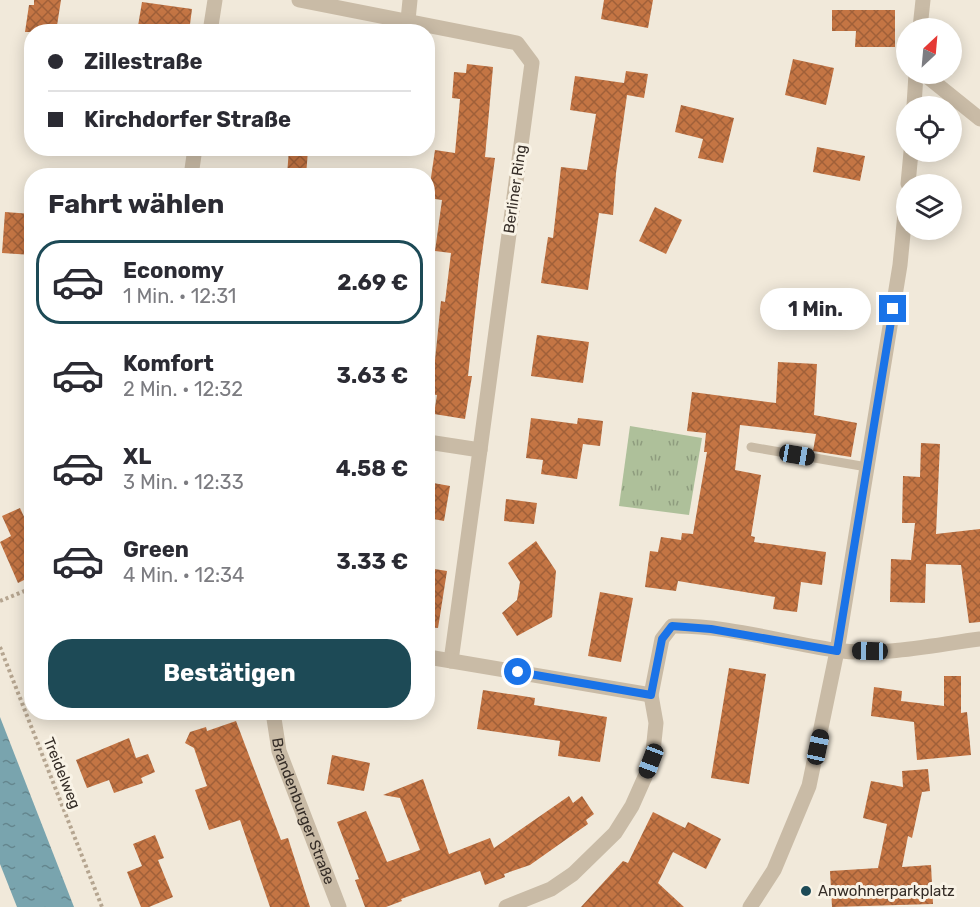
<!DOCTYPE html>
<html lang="de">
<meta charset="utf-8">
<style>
body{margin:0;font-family:Rubik,sans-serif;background:#f2f2f3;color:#2b2b33;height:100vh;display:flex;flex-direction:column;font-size:22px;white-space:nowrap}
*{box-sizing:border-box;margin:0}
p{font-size:20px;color:#7c7c81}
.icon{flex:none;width:33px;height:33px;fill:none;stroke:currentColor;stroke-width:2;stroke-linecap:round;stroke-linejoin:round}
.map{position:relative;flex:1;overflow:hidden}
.drawer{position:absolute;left:24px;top:168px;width:411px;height:552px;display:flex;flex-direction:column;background:#fff;border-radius:24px;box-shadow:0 3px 15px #0003}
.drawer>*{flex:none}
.banner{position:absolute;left:24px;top:24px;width:411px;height:132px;border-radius:24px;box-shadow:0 3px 15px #0003;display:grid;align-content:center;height:132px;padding:0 24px;background:#fff}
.needle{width:39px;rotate:26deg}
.tools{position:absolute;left:896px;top:18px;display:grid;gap:12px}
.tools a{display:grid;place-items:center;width:66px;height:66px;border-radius:50%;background:#fff;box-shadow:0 3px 15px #0003;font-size:30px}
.end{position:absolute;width:27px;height:27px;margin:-14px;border:8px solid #1a73e8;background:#fff;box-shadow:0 0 0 3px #fff}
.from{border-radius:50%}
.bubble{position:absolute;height:42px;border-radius:21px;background:#fff;box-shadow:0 3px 15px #0003;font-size:20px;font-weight:700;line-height:42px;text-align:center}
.car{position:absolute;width:18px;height:36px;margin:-18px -9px;border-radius:8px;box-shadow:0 0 4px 2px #0007;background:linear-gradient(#222 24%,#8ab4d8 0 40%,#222 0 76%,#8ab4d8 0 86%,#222 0)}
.banner b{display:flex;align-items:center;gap:21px;height:57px;font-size:22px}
.banner b+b{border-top:2px solid #e1e1e2}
.banner i{width:15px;height:15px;background:#2b2b33}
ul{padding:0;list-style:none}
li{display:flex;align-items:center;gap:18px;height:84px;margin:0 12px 9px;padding:0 12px;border:3px solid transparent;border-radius:24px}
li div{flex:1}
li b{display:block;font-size:22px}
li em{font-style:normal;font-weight:700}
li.selected{border-color:#1d4a56}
li>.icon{width:54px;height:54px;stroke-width:1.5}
h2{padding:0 24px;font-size:27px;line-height:72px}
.button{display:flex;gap:12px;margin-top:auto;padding:12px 24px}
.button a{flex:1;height:69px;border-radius:24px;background:#1d4a56;color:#fff;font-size:24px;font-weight:700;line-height:69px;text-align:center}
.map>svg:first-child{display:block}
</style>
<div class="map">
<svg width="980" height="907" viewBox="0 0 980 907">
<defs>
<pattern id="grass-tufts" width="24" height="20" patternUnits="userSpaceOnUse" patternTransform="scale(1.5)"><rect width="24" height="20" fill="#aec09a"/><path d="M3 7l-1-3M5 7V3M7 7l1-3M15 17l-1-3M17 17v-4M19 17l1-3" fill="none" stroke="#8e9c7e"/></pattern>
<pattern id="water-ripples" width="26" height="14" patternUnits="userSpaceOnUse" patternTransform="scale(1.5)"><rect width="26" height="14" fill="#79a4ae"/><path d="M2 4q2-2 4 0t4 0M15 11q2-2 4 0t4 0" fill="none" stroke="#64868e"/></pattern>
<pattern id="building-cross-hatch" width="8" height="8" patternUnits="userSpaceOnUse" patternTransform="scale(1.5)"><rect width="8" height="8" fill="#c47544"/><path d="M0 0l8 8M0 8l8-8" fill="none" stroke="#a06039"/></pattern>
</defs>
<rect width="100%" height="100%" fill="#f1e9da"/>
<path fill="url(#grass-tufts)" d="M630,426L702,438L689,515L619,506Z"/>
<path fill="url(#water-ripples)" d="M0,717L74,907H17L0,864Z"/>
<path fill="url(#building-cross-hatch)" d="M34,0H61L56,32H25L29,5H34Z
M604,0H653L648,28L601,19Z
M142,2L192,9L189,32H147L148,28L138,26Z
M832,10H895V47H855L856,31H832Z
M793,59L834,68L826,105L785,95Z
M467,64L493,67L485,157L495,158L479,276L468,376H472L465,419L434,414L437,395L428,394V369L434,370L441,301L445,302L451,253L435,251L442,200L428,198L435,150L455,153L460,99L452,98L454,72L466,73Z
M626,71L648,74L644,98L627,95L616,173L613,215L599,213L588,290L541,283L548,237L553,238L561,167L587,170L596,114L570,110L575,76L624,83Z
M681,105L734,118L723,163L698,158L703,139L675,132Z
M817,147L865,156L860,181L813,172Z
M289,148L308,150L306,176H287Z
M655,207L682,220L666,254L639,241Z
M5,212L32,214V255L2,253Z
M537,335L589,342L583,383L531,376Z
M778,362L817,364L814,415L857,423L851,457L813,451L816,434L740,425L735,470L761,475L751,536L755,537L754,542L826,552L822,585L801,582L797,612L773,609L775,597L678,581L676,591L645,587L650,551L658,552L661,537L681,540L682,533L693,534L707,452H704L706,433L687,431L692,392L776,403Z
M531,418L577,424L578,418L603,421L600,446L583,444L577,479L541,474L543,460L526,458Z
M921,443L940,444L936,534L980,529V622L969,623L961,565L926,564L925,603L890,602L891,559L911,560L915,523H902L903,476L920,477Z
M428,482L450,486L444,521L428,518Z
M506,499L537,503L534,524L504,521Z
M20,508L32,534V576L18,583L0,542L11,536L2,516Z
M536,541L556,571L552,617L517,636L502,613L517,600L520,582L508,563Z
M428,568L447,571L438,628L428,627Z
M600,592L633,598L621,662L588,656Z
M729,668L766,674L749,784L711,778Z
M944,676H961V713L967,712L971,755L917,760L914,722L871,716L874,687L902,691L901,701L944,706Z
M483,690L535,698L534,705L607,717L600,762L558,756L560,741L477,729Z
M236,721L281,840L288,838L310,907H270L240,820L209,830L195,790L207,786L194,748L185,743L190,732L206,727L207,731Z
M129,738L136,758L148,754L155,772L141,778L143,783L114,793L109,780L87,788L76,760Z
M332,755L370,763L364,791L327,784Z
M928,769L930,791L922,792L912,838L908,836L902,867L931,865L933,904L832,907L830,871L878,868L887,824L863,818L871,781L903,787L902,771Z
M423,779L449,854L490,838L494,848L569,796L573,803L582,796L594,814L586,820L588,824L530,865L504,874L505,877L485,885L480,871L401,899L402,901L386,907H365L355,880L359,879L337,822L366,811L387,862L420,850L400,798L383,795Z
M653,812L685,828L688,822L721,839L706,869L673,852L658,883L684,907H581L623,861L628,863Z
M155,835L164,858L158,860L173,897L149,907H141L127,872L142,866L133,844Z"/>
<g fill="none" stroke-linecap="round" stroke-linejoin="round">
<path stroke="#b5a590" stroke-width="4" stroke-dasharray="3 3" stroke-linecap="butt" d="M0,601L32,588
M0,647L102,907"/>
<path stroke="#c9bba6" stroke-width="9" d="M751,447L867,467"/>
<g stroke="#c9bba6" stroke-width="15">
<path d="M299,0L517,43L532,63L480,450"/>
<path d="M408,20L410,0"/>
<path d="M210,32L215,0"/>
<path d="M924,74L980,119"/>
<path d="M191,176L195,148"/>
<path d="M428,442L480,450L451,661"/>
<path d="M428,657L651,695"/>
<path id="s1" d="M273,712L279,751L339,907"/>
<path d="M506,907L551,889L573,874L615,833L632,806L652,761L656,723L651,695L662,639L672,626C726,625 781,642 834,650C882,657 933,645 980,639"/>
</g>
<path stroke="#c9bba6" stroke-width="15" d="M920,28L923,0
M914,106L916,74
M908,184L911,152
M750,907L774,870L809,786L837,651L900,265L906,203"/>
</g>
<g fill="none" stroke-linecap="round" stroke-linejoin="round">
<path stroke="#1a73e8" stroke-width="8" d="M518,672L651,695L662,639L672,626L711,629L837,651L893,309"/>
</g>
<circle fill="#1d4a56" stroke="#f9f3e6" stroke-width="2" cx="806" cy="891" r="6"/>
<g text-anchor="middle" stroke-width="6" stroke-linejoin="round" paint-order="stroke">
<g font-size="15" fill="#352d27" stroke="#f9f3e6">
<text transform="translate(515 189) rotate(-82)" y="5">Berliner Ring</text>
<text transform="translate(62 773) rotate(68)" y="5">Treidelweg</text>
<text dy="5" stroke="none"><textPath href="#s1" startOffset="104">Brandenburger Straße</textPath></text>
</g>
<g font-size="15" fill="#352d27" stroke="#f9f3e6" text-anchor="start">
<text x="818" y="896">Anwohnerparkplatz</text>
</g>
</g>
</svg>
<div class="tools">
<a><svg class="needle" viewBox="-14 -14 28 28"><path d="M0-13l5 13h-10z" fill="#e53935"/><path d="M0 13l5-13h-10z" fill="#7c7c81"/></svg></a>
<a><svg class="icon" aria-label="locate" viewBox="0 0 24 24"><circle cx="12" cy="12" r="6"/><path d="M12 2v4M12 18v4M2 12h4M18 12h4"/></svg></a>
<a><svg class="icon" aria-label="layers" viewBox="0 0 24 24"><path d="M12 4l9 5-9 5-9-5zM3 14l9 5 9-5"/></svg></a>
</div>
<i class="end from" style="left:518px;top:672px"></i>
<i class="end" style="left:893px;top:309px"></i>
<div class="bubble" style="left:760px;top:288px;width:111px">1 Min.</div>
<i class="car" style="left:797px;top:455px;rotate:100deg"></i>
<i class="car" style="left:870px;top:651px;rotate:271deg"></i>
<i class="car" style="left:818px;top:747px;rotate:12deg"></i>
<i class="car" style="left:651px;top:761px;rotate:201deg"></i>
<div class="banner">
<b><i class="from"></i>Zillestraße</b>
<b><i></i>Kirchdorfer Straße</b>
</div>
<section class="drawer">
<h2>Fahrt wählen</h2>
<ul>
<li class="selected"><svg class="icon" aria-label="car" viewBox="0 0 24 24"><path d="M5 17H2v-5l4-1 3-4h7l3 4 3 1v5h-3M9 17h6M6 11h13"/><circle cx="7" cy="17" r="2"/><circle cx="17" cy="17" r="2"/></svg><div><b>Economy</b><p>1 Min. · 12:31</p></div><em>2.69 €</em></li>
<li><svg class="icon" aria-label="car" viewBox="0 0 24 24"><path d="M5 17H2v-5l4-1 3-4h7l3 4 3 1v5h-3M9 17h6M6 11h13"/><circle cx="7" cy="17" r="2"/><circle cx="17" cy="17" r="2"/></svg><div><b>Komfort</b><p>2 Min. · 12:32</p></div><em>3.63 €</em></li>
<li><svg class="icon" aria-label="car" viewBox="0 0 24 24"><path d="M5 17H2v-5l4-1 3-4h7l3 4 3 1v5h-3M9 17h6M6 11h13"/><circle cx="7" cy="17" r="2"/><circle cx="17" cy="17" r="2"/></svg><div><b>XL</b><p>3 Min. · 12:33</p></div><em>4.58 €</em></li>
<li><svg class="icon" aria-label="car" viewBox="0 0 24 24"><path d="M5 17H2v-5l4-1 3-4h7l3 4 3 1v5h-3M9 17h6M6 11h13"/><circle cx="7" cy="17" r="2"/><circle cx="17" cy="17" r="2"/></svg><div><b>Green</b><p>4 Min. · 12:34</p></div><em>3.33 €</em></li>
</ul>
<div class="button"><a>Bestätigen</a></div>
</section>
</div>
